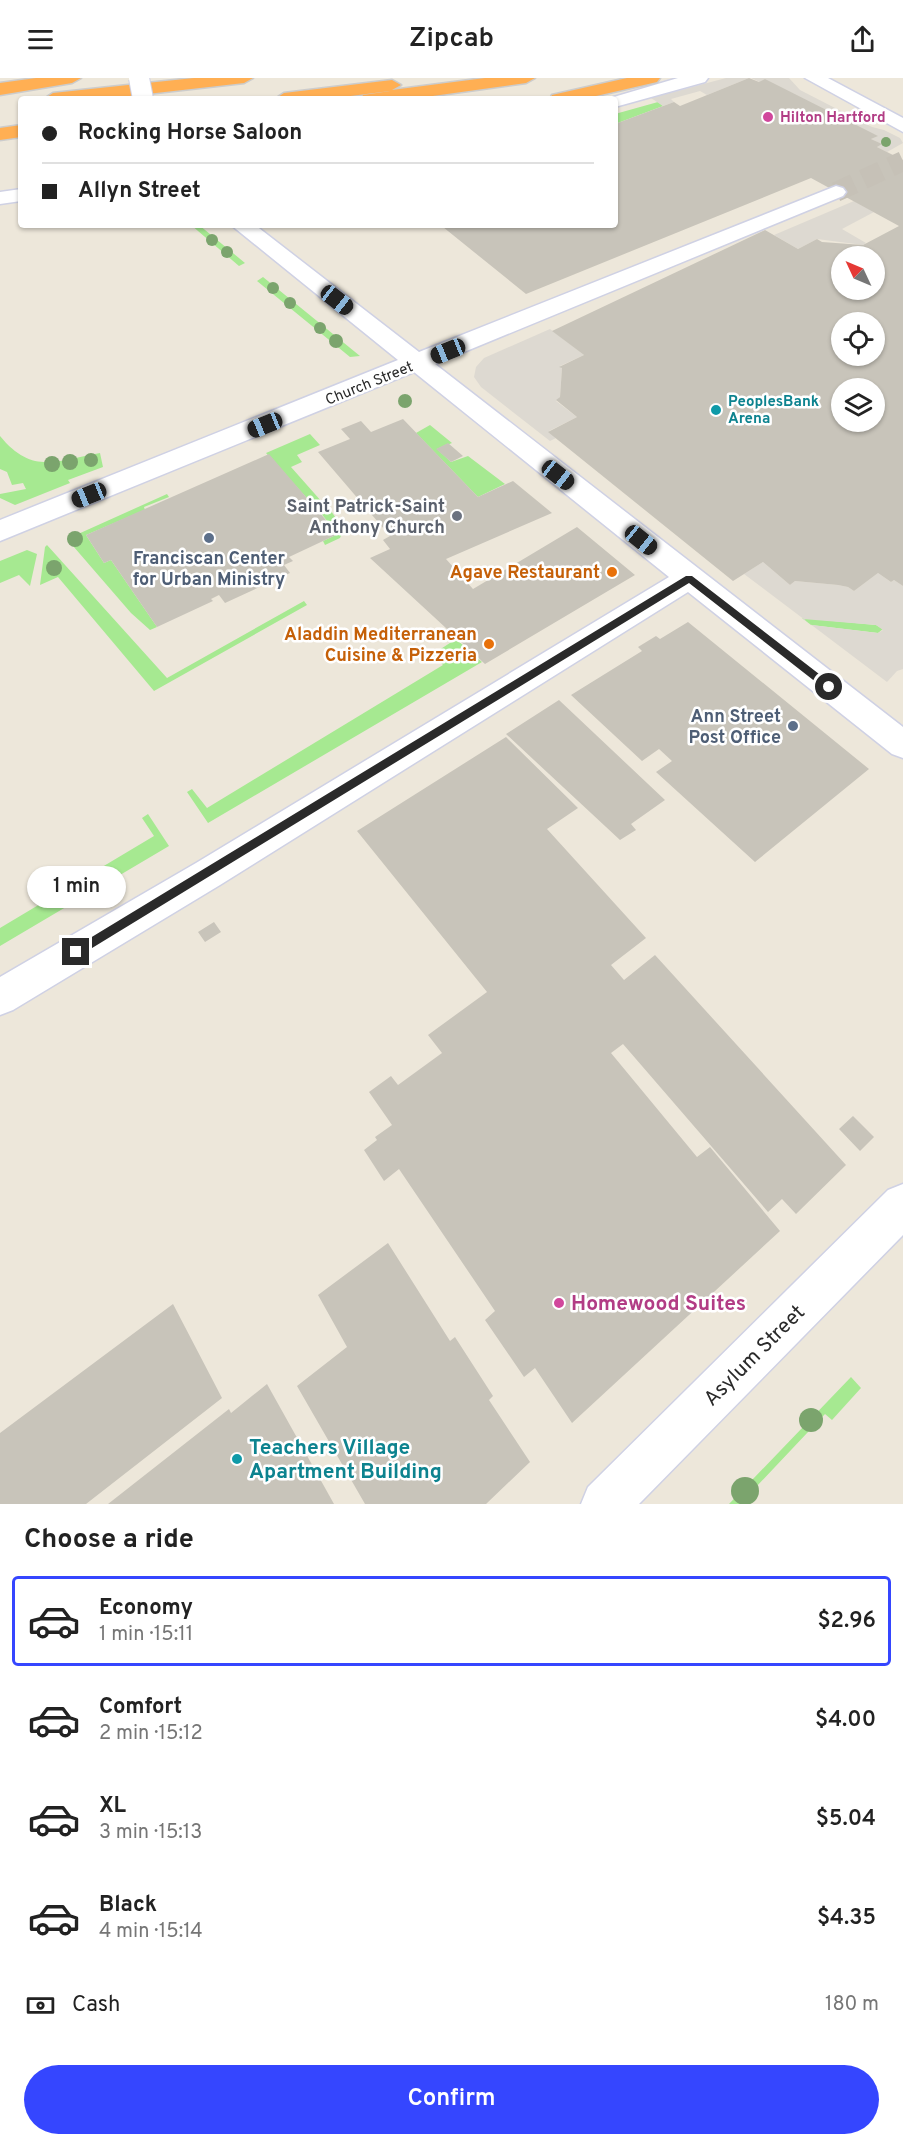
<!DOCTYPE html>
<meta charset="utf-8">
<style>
body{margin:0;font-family:Overpass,sans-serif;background:#f6f6f6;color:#222;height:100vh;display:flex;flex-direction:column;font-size:22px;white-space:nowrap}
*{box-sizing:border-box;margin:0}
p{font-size:20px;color:#767676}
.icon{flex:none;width:33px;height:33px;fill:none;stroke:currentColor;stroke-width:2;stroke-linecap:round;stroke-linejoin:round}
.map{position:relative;height:1426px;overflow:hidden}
.sheet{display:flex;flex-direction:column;background:#fff;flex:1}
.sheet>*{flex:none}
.top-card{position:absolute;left:18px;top:18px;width:600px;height:132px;border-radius:6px;box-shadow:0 2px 4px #0004;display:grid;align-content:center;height:132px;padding:0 24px;background:#fff}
.needle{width:39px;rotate:314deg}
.tools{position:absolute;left:831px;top:168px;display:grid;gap:12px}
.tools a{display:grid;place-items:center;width:54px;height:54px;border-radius:50%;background:#fff;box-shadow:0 2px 4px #0004;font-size:30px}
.end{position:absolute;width:27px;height:27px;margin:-14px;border:8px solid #2a2a2a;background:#fff;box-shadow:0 0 0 3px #fff}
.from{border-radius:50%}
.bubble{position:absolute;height:42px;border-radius:21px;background:#fff;box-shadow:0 2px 4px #0004;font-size:20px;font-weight:600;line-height:42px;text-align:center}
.car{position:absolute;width:18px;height:36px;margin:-18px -9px;border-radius:8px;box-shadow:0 0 4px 2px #0007;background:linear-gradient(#222 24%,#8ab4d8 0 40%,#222 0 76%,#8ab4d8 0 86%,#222 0)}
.top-card b{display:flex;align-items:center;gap:21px;height:57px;font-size:22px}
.top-card b+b{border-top:2px solid #e0e0e0}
.top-card i{width:15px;height:15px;background:#222}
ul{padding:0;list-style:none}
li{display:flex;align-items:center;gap:18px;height:90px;margin:0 12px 9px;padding:0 12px;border:3px solid transparent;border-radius:6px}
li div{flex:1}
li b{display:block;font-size:22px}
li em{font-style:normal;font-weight:600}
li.active{border-color:#3546ff}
li>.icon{width:54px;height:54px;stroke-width:1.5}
h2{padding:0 24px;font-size:27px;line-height:72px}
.pay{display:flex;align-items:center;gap:15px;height:66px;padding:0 24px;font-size:22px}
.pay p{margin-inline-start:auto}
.button{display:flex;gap:12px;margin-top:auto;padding:12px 24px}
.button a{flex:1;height:69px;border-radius:36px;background:#3546ff;color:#fff;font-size:24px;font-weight:600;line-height:69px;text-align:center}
header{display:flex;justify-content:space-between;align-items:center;height:78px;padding:0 24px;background:#fff;font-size:27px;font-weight:600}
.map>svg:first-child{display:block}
</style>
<header><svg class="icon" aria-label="menu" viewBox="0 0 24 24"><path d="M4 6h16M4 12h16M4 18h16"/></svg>Zipcab<svg class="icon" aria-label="share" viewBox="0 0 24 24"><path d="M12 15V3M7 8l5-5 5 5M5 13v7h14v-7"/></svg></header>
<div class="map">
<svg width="903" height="1426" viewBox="0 0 903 1426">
<rect width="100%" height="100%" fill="#ede7da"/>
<path fill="#a6e991" d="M658,24L663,28L615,46V36Z
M191,147H199L245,185L239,188Z
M263,199L360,278L350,279L257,203Z
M430,347L452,365L437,371L451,384L468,378L505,406L478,419L416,355Z
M310,356L320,367L297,377L302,384L291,389L322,424L314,428L266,375Z
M0,358C32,397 56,383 100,375L103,389L68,402L70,405L15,427L0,420V416L26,411L23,405L12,407L7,394L0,391Z
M167,416L169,419L144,429L145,432L86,457L104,485L111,482L157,549L150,552L131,535L67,461Z
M328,429L344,451L340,460L325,467L323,463L338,456L319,433Z
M47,467L167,600L304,523L307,527L154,613L58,499L40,507L45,469Z
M27,472L37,476L30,508L19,497L0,505V483Z
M802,540L876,547L883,551L878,555L811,547Z
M456,561L482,584L208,745L187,714L192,711L207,730L443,587L433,576Z
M148,736L169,768L0,868V850L154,758L142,740Z
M851,1299L861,1310L832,1342L825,1336L740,1426H729Z"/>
<path fill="#ddd9d1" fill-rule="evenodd" d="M726,0H749L707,17L700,13L671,21L674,24L663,28L651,20Z
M751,0H789L800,12L872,49L884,52L900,60L903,65L887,74L877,69L881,66L871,61L877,58Z
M854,123L874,134L842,151L866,165L863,167L817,161L798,171L774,157Z
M550,251L584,277L560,288L562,290L560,319L556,323L577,339L549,353L556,360L550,363L481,309L474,299L476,289L484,280Z
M763,484L790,507L795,503L838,507L848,509L854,513L878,495L891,504L894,502L903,508V591L897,593L887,604L744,496ZM803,541L876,547L883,552L878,555L812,547Z"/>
<path fill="#c8c4ba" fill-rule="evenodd" d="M749,0L759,4L765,1L878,58L871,61L882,66L877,69L903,82V508L894,502L891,504L878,495L854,513L848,509L838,507L795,503L790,507L763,484L733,503L548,354L577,339L556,322L560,319L562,290L559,289L584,277L552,253L765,152L798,171L817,161L822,164L863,167L899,148L811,100L526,216L443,149L615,147V46L674,24L680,28ZM842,178H874V212H842ZM842,244H874V278H842ZM842,310H874V344H842Z
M403,341L478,419L513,403L552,435L446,481L473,511L577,449L635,497L485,586L370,480L390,471L383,462L390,458L318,374L350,361L341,351L361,343L371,354Z
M448,365L463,378L451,384L436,371Z
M269,376L338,456L289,479L293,483L284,487L290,495L225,525L219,517L211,521L213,523L157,549L111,482L104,485L86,457Z
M688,544L869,691L755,784L656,694L672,683L659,671L642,683L571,617L642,573L638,569L656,558L660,561Z
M559,622L665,722L631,746L636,752L620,762L506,656Z
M506,659L578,730L547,751L646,860L611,887L624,902L655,877L846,1087L796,1136L782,1121L768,1134L623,966L611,975L697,1079L710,1069L780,1153L572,1345L535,1290L524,1299L485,1242L495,1233L399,1091L384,1103L364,1072L377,1062L375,1059L392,1047L369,1014L391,998L398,1007L442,975L428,957L487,914L357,753Z
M214,844L221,854L205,864L198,854Z
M853,1038L874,1059L860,1073L839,1051Z
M388,1165L450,1263L455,1259L493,1318L489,1322L530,1384L486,1426H365L297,1308L347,1269L318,1217Z
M173,1226L222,1320L86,1426H0V1355Z
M267,1306L334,1426H108L229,1331L231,1335Z"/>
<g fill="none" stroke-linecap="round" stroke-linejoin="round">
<path stroke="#c6c1b7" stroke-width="20" stroke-dasharray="20 10" stroke-linecap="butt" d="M836,114L903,83"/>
<g stroke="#cfd1e4" stroke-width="3">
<path id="tertiary" d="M678,0H708L705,4L615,29V21H607Z
M836,108L843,110L846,114L843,118L435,286L903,649V680L892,676L688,514L220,807L13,932L0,937V899L196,785L669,499L414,294L0,463V442L398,282L231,147H255L419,274Z
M21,111V123L0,126V114Z"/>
</g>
<g stroke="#cfd1e4" stroke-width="3">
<path id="secondary" d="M805,0H828L903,40V54Z
M903,1106V1157L639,1426H581L588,1409L888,1112Z"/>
</g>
<g stroke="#ccc" stroke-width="3">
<path id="motorway" d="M36,0H81L72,5L0,17V5Z
M194,0H253L244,5L103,21H44L53,15Z
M485,0H535L526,5L411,21H361L363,17L390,13L327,21H275L284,15L392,2L401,7L392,12Z
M627,0H660L657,4L583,21H550L552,17Z
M21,47V59L0,62V50Z"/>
</g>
<use href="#tertiary" fill="#fff" fill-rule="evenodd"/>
<use href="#secondary" fill="#fff" fill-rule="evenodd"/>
<use href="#motorway" fill="#ffaf53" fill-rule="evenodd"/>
<g stroke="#cfd1e4" stroke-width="22" stroke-linecap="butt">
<path id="tertiary-bridge" d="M139,0L143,21"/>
</g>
<use href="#tertiary-bridge" stroke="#fff" stroke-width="20"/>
</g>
<g fill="#7ba46d">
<circle cx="886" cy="64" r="5"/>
<circle cx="212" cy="162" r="6"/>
<circle cx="227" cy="174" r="6"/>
<circle cx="273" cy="210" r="6"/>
<circle cx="290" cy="225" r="6"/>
<circle cx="320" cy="250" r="6"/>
<circle cx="336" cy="263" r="7"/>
<circle cx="405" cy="323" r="7"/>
<circle cx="91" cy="382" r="7"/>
<circle cx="70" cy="384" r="8"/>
<circle cx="52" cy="386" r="8"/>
<circle cx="75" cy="461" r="8"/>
<circle cx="54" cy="490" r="8"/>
<circle cx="811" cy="1342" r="12"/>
<circle cx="745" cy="1413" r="14"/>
</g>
<path fill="#2a2a2a" d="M686,498H692L832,606V612H826L689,505L79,878H72V871Z"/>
<g fill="#d1479c" stroke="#fff" stroke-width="2">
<circle cx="768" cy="39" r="6"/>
<circle cx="559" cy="1225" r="6"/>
</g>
<g fill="#0f9aa8" stroke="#fff" stroke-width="2">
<circle cx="716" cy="332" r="6"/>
<circle cx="237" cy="1381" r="6"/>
</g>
<circle fill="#6b7280" stroke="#fff" stroke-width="2" cx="457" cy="438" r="6"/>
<g fill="#5c6f8a" stroke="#fff" stroke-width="2">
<circle cx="209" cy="460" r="6"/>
<circle cx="793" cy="648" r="6"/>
</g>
<g fill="#e8710a" stroke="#fff" stroke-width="2">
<circle cx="612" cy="494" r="6"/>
<circle cx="489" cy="566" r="6"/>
</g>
<g text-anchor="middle" stroke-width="5" stroke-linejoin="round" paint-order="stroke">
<g font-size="15" font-weight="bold" fill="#b23c85" stroke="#fff" text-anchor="start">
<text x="780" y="44">Hilton Hartford</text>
</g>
<g font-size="15" fill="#2a2a2a" stroke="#fff">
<text transform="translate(369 305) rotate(-22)" y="5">Church Street</text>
</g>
<g font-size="15" font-weight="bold" fill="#0d838f" stroke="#fff" text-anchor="start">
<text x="728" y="328">PeoplesBank<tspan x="728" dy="17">Arena</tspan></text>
</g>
<g font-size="18" font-weight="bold" fill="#5b616d" stroke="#fff" text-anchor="end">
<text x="445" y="434">Saint Patrick-Saint<tspan x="445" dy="21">Anthony Church</tspan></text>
</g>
<g font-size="18" font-weight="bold" fill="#4e5e75" stroke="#fff">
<text x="209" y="486">Franciscan Center<tspan x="209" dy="21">for Urban Ministry</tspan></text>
<text x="781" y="644" text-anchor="end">Ann Street<tspan x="781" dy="21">Post Office</tspan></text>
</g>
<g font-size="18" font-weight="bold" fill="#c56008" stroke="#fff" text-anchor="end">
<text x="600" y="500">Agave Restaurant</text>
<text x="477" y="562">Aladdin Mediterranean<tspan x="477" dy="21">Cuisine &amp; Pizzeria</tspan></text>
</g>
<g font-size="21" font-weight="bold" fill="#b23c85" stroke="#fff" text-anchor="start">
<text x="571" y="1232">Homewood Suites</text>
</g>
<g font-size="21" fill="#2a2a2a" stroke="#fff">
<text transform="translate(754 1277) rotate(-45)" y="7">Asylum Street</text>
</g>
<g font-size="21" font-weight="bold" fill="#0d838f" stroke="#fff" text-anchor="start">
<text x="249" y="1376">Teachers Village<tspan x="249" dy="24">Apartment Building</tspan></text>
</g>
</g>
</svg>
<div class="tools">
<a><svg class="needle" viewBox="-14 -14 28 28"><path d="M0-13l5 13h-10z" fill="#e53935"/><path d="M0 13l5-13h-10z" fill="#767676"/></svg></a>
<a><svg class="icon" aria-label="locate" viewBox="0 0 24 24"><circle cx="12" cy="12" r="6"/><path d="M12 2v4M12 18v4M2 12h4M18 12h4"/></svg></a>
<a><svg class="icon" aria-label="layers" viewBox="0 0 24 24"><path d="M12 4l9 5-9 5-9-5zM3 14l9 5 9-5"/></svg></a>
</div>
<i class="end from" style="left:829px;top:609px"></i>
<i class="end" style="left:76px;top:874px"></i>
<div class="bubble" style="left:27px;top:788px;width:99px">1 min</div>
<i class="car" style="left:337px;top:222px;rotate:128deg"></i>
<i class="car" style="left:448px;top:273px;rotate:248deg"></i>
<i class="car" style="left:265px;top:347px;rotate:248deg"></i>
<i class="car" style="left:558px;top:397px;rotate:128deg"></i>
<i class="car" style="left:89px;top:417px;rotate:248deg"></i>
<i class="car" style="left:641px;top:462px;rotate:129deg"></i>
<div class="top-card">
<b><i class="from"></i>Rocking Horse Saloon</b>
<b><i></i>Allyn Street</b>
</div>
</div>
<section class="sheet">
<h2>Choose a ride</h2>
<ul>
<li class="active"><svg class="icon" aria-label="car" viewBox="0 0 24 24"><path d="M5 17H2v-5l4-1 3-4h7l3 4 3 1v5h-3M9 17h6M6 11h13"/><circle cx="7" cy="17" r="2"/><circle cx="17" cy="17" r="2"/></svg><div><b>Economy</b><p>1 min · 15:11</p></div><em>$2.96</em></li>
<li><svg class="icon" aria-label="car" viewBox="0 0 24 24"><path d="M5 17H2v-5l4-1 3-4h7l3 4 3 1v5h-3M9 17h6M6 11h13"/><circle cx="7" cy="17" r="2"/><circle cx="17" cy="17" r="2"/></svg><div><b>Comfort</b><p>2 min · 15:12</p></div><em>$4.00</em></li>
<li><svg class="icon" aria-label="car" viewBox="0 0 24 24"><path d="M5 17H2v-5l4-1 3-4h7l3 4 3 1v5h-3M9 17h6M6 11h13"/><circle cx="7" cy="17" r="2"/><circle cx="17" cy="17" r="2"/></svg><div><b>XL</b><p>3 min · 15:13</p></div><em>$5.04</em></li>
<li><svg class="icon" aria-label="car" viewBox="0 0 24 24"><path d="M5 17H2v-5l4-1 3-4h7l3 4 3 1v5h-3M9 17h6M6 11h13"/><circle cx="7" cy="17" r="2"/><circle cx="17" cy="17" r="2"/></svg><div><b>Black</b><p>4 min · 15:14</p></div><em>$4.35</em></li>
</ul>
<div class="pay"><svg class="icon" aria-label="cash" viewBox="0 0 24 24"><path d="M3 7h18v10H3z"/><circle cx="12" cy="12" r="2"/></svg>Cash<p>180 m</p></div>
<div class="button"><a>Confirm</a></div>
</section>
